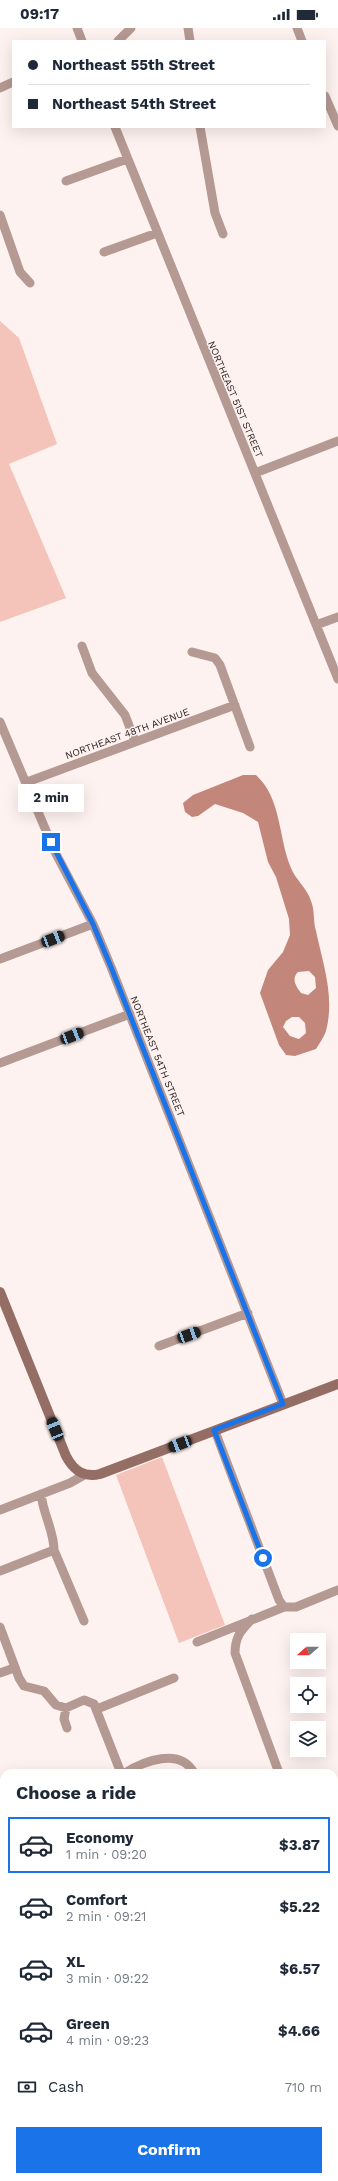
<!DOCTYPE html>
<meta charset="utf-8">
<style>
body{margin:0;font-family:"Work Sans",sans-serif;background:#f6f6f7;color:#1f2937;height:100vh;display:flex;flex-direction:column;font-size:15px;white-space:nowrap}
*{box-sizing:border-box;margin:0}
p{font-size:13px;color:#747a83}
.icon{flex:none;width:22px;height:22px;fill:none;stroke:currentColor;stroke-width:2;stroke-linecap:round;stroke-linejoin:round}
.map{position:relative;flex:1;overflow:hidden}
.details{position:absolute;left:0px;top:1741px;width:338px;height:412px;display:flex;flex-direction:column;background:#fff;border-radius:12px 12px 0 0;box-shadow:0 4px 16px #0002}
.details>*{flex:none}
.hud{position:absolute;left:12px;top:12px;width:314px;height:88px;border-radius:0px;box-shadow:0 4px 16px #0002;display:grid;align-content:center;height:88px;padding:0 16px;background:#fff}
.needle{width:26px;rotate:249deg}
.controls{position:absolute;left:290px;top:1605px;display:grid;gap:8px}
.controls a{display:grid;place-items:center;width:36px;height:36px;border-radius:0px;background:#fff;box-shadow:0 4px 16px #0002;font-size:20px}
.end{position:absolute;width:18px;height:18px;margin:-9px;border:5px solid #1a73e8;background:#fff;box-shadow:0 0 0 2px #fff}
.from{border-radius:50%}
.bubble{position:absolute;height:28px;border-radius:0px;background:#fff;box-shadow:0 4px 16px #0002;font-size:13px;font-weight:700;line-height:28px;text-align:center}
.car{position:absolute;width:12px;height:24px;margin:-12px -6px;border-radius:5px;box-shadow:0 0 3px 1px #0007;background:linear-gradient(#222 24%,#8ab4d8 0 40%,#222 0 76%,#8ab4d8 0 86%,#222 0)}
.hud b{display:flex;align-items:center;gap:14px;height:38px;font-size:15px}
.hud b+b{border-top:1px solid #e0e1e3}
.hud i{width:10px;height:10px;background:#1f2937}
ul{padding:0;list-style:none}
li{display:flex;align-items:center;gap:12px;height:56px;margin:0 8px 6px;padding:0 8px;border:2px solid transparent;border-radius:0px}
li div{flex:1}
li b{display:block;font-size:15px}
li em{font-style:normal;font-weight:700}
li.selected{border-color:#1a73e8}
li>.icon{width:36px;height:36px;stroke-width:1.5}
h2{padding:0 16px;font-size:18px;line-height:48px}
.pay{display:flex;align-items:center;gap:10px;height:44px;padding:0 16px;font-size:15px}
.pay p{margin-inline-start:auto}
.button{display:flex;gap:8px;margin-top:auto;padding:8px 16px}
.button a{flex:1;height:46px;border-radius:0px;background:#1a73e8;color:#fff;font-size:16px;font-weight:700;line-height:46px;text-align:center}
.status{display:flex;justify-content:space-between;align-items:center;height:28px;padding:0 20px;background:#fff;direction:ltr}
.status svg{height:11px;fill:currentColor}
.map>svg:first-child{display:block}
</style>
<div class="status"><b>09:17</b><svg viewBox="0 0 49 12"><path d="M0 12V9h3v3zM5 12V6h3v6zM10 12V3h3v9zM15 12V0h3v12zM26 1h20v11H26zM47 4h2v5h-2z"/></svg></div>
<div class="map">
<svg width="338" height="2153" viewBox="0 0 338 2153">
<rect width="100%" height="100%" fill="#fef2f0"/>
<path fill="#f4c3b9" d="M0,293L19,310L57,416L9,436L66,570L0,594Z
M162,1429L225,1597L179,1615L116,1447Z"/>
<path fill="#c2877a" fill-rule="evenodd" d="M243,747H256C282,771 278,809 291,840C295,851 307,860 311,873C315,882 313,894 316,903C323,936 335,969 326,1003C324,1009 319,1016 316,1021L295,1028L286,1027L279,1017L260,965L268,942L283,924L290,907L289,891L276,849L268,834L258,794L243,785L215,776L198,788L192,789L185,784L183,775L193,767ZM309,943L315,949L316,960L308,967L301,965C296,958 291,951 298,944ZM292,989H299L305,995L306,1005L299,1011L290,1008L283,999L286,993Z"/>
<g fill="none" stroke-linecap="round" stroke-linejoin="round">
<path stroke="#b59993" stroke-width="9" d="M77,0L82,13
M188,0L190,13
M297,0L302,13
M118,13L131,0
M0,60L13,54
M325,68L338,98
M115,99L338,651
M200,99L215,185L223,206
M66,153L127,131
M0,187L20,244L30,255
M104,224L157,205
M255,445L338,413
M316,597L338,589
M82,618L92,645L125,687L135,713
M192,624L215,630L220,637L250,719
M0,694L55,824L93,896L111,939L283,1376
M27,754L235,677
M0,931L93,896
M0,1035L130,986
M159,1318L248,1285
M215,1403L279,1572L284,1579
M41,1466C43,1486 54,1503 54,1522L84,1593
M0,1482L70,1455L84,1447
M0,1543L54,1522
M252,1591C241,1602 235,1609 235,1625L279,1745
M0,1599L19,1650L24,1658L44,1663L56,1677L66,1680L84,1672L94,1676L121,1745
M197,1614L284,1579H296L338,1562
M0,1645L14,1640
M66,1680L64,1691L67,1700
M97,1681L174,1650
M125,1745C144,1733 180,1719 194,1745
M0,1867L4,1865
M0,1895L4,1906
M102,2149L103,2153
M188,2149L189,2153"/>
<path stroke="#946d64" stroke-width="10" d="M0,1264L66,1428C74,1443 84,1450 100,1446L338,1356
M334,1954L338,1953
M0,2088L4,2087
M334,2133L338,2131
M282,2153L292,2149"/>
</g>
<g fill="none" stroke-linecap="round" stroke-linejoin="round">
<path stroke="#1a73e8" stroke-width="5" d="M51,814L93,896L111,939L283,1376L214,1402L263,1530"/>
</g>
<g text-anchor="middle" stroke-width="3" stroke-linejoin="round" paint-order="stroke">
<g font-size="10" fill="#2d2321" stroke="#fef2f0">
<text transform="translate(236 371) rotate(67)" y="4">NORTHEAST 51ST STREET</text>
<text transform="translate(127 705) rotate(-20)" y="4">NORTHEAST 48TH AVENUE</text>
<text transform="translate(158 1028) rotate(68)" y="4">NORTHEAST 54TH STREET</text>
</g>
</g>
</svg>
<div class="controls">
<a><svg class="needle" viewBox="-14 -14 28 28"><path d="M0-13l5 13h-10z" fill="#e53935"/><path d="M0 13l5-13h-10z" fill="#747a83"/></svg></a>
<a><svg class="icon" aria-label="locate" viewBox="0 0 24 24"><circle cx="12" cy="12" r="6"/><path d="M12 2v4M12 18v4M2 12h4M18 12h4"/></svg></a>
<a><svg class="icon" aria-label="layers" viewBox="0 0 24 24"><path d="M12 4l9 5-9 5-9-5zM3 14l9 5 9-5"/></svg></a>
</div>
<i class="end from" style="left:263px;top:1530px"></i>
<i class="end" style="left:51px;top:814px"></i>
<div class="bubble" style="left:18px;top:756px;width:66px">2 min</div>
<i class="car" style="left:53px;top:911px;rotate:69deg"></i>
<i class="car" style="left:72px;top:1008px;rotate:69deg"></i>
<i class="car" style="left:189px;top:1307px;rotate:70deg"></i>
<i class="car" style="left:55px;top:1401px;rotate:338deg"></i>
<i class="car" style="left:180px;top:1416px;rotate:249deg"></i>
<div class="hud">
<b><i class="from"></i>Northeast 55th Street</b>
<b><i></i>Northeast 54th Street</b>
</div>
<section class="details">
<h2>Choose a ride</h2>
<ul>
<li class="selected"><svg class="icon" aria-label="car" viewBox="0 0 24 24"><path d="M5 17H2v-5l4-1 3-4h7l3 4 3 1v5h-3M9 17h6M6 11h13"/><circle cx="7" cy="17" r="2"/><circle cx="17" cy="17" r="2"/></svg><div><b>Economy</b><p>1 min · 09:20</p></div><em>$3.87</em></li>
<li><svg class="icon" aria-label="car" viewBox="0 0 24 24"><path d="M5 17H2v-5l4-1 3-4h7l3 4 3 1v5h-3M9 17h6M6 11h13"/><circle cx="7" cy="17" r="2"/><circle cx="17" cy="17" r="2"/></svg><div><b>Comfort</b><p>2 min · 09:21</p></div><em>$5.22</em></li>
<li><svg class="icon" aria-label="car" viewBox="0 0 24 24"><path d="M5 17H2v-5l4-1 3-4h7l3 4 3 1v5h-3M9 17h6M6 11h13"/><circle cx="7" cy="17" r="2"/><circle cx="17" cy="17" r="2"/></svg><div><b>XL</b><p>3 min · 09:22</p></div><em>$6.57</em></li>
<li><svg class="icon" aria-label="car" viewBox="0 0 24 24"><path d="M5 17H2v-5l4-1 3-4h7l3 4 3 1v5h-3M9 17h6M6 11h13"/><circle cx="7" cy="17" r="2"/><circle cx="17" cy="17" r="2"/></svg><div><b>Green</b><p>4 min · 09:23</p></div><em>$4.66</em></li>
</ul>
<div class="pay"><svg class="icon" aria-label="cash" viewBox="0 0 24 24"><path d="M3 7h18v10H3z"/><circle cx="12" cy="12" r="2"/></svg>Cash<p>710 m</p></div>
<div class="button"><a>Confirm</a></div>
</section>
</div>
